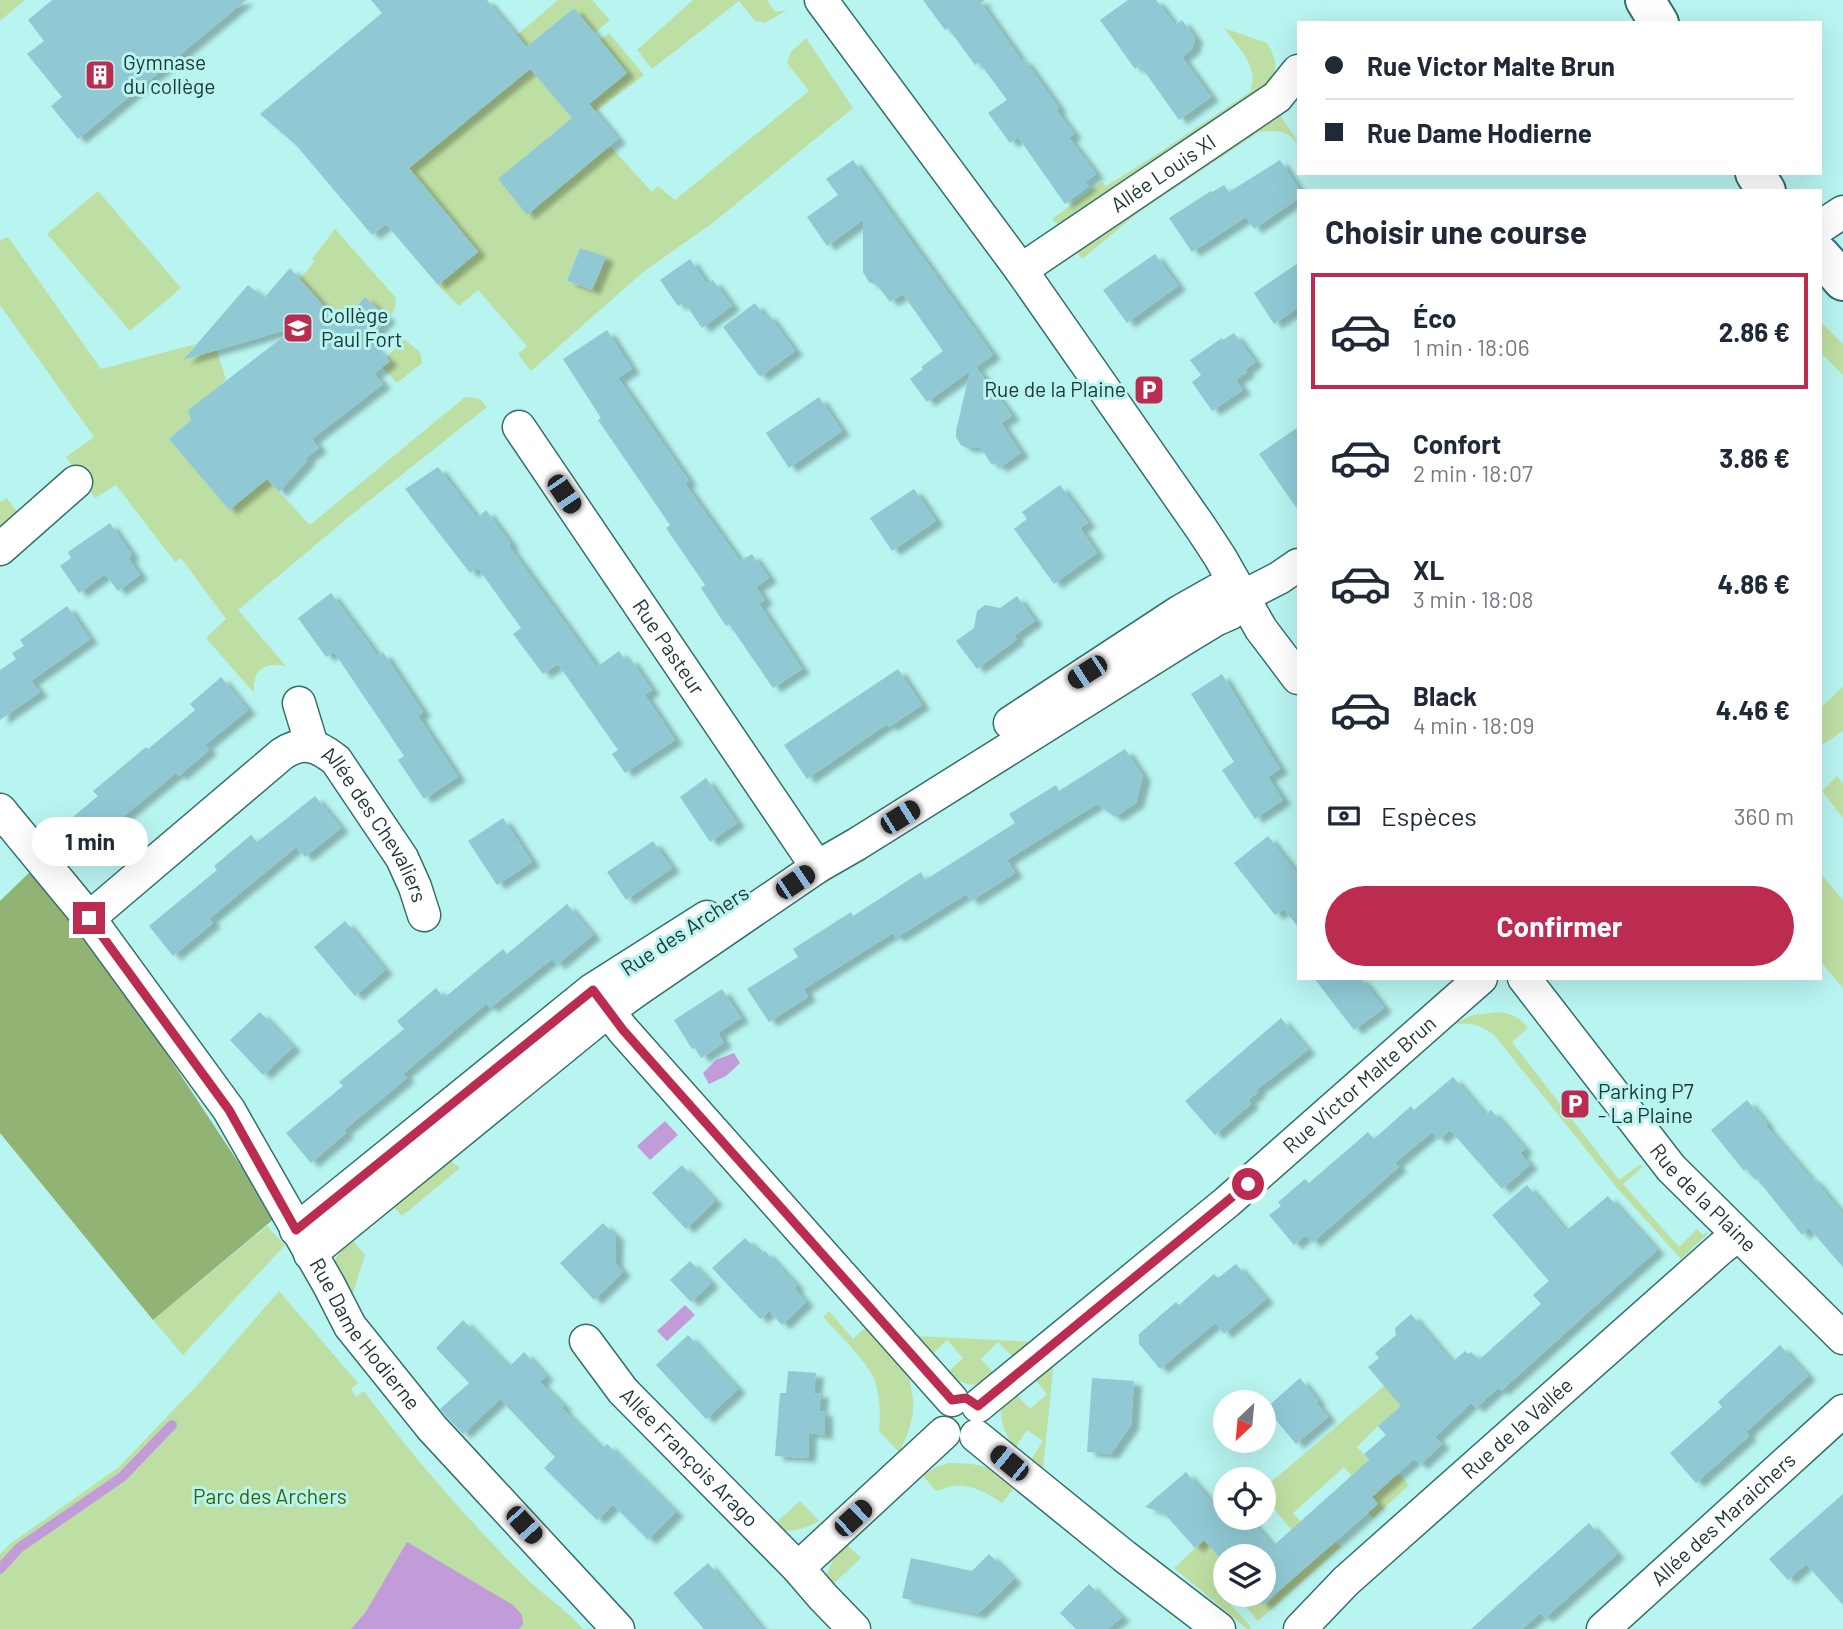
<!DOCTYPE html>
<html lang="fr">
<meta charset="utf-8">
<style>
body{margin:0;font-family:Barlow,sans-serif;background:#f6f6f7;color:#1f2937;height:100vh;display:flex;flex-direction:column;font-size:26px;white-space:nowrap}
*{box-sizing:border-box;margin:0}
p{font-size:23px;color:#747a83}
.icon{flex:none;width:38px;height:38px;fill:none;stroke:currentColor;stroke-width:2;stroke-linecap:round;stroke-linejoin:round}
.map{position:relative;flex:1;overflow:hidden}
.details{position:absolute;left:1297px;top:189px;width:525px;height:791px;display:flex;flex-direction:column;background:#fff;border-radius:0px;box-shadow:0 7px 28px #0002}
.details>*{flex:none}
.hud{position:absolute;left:1297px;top:21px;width:525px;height:154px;border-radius:0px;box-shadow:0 7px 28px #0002;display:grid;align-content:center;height:154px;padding:0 28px;background:#fff}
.needle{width:46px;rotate:206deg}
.tools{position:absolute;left:1213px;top:1390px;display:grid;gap:14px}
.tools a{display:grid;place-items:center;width:63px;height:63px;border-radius:50%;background:#fff;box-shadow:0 7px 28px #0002;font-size:35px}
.end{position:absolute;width:32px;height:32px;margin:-16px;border:9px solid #bc2c51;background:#fff;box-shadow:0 0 0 4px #fff}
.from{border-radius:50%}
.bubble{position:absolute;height:49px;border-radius:24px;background:#fff;box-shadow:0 7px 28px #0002;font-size:23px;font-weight:700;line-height:49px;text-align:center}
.car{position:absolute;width:21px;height:42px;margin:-21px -10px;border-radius:9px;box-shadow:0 0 5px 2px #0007;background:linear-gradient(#222 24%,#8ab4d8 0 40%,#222 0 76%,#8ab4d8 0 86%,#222 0)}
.hud b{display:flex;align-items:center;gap:24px;height:66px;font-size:26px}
.hud b+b{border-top:2px solid #e0e1e3}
.hud i{width:18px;height:18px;background:#1f2937}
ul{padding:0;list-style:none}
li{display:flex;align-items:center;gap:21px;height:116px;margin:0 14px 10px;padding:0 14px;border:4px solid transparent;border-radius:0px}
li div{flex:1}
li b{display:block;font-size:26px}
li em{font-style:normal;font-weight:700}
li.active{border-color:#bc2c51}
li>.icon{width:63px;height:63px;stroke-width:1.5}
h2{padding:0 28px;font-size:32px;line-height:84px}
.pay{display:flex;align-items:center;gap:18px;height:77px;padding:0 28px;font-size:26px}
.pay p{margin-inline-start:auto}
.cta{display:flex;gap:14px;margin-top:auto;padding:14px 28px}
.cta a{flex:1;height:80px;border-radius:42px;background:#bc2c51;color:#fff;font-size:28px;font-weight:700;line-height:80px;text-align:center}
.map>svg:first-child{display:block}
</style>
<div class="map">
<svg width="1843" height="1629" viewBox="0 0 1843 1629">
<defs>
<filter id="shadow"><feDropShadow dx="8" dy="4.5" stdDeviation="2" flood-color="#0004"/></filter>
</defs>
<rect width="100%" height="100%" fill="#b8f4f0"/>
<path fill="#bedfa3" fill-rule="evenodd" d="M0,0H25L0,21Z
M558,0H592L610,20L595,33L574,8L527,46L517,35Z
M693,0H767L775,12L787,10L765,23L755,21L739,1L652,69L637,50Z
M1224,28L1267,43C1278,63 1278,68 1267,88L1059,226L1052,219L1102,182L1106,186L1157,154L1250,92C1260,67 1238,47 1224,28Z
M609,33L644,75L596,111L589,104L627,73L600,40Z
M806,38L853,108L714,222L642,273L531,371L518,354L527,346L478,290L459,306L438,285L478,251L409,168L530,69L572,118L498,179L527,214L610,146L652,192L658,186L675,200L809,91L787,63L791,52ZM580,248L605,257L592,290L567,281Z
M1278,112L1298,142V145C1287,129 1277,131 1259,132L1139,212L1082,259L1073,247Z
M98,191L181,288L130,331L47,234Z
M335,229L396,298L395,309L388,318L365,297L345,319L334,309L330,313L325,308L296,332L276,308L314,262L312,259Z
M8,237L101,369L196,344L185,358L217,350L226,380L191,410V420L169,439L229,510L267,479L310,525L465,397L480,399L487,407L350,516L238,610L286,666C264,662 252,670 254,693L206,638L226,619L181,558L175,562L116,485L95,498L66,457L94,437L0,305V240Z
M1820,321L1843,344V375L1820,352Z
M404,339L420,352L422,363L397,383L382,367L390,362L386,358Z
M7,498L22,519L0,533V502Z
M1843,687V731L1820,746V708Z
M1837,776L1843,783V818L1822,791Z
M1820,873L1843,900V988L1820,961Z
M1499,1012C1512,1014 1520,1017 1528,1028L1512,1042L1619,1180L1640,1164L1643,1167L1623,1184L1679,1247L1697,1229L1703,1235L1706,1232L1708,1233L1681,1259L1617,1188L1494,1035C1481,1025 1471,1022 1454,1024L1473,1015Z
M450,1160L460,1168L402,1216L393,1206Z
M267,1226L285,1245L183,1355L153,1320Z
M352,1240L365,1255L353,1293L346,1299L333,1263L343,1247Z
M279,1291L358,1383L351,1389L356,1397L364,1391C412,1456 466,1518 523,1575C542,1594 565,1608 583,1629H0V1554L10,1544L119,1467L202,1380Z
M829,1311L853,1339L870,1323L909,1373L913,1399V1414L908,1433L899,1452L879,1431C881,1415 880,1397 875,1381C870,1365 836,1331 823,1317Z
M916,1336L1036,1342L1015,1359L998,1342L981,1359L996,1375C979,1390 964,1387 948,1372L963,1358L947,1340L932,1354Z
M1054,1360L1043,1469L1030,1461L1043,1441L1027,1430L1014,1449C1003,1427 992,1411 1013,1391L1030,1409L1047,1394L1032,1376Z
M1391,1380L1412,1404L1386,1428L1381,1423L1357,1447L1388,1482L1398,1473L1409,1485L1373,1518L1368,1512L1377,1504L1344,1467L1293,1513L1326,1550L1336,1542L1341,1547L1258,1621L1235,1594H1253L1263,1605L1315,1558L1264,1497V1488Z
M949,1463C980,1463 991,1467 1019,1482L1002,1503C988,1493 971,1484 953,1486C947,1487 942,1489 936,1491L923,1476L936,1467Z
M800,1501L819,1521C803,1530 789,1534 771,1527Z
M1204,1540L1225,1563V1574L1213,1585L1251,1627L1250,1629H1247L1174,1568Z
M845,1543L861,1558L829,1588L826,1575L835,1556Z"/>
<path fill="#91b374" d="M32,870L151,1030L275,1218L153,1320L0,1133V901Z"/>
<path fill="#c19cd9" d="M734,1053L740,1063L726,1076L709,1084L703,1073L716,1060Z
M665,1121L678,1135L650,1160L637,1146Z
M685,1305L695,1315L667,1341L657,1331Z
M407,1542L513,1605L522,1615L523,1624L519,1629H351L365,1613Z"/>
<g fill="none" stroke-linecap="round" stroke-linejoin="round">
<path stroke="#c19cd9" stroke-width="10" d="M0,1569L19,1548L122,1477L172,1425"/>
</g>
<path fill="#90c9d4" filter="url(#shadow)" d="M52,0H246L78,139L51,106L62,97L27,54L44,41L28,20Z
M371,0H487L526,47L574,8L627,73L589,104L618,139L527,215L498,179L572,118L530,69L409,168L478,252L438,285L386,224L372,235L296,145L260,114L382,13Z
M923,0H985L981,3L1022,61L1024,59L1059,108L1056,110L1074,134L1069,138L1096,174L1085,182L1089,186L1065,204L1018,137L1010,143L988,113L1007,100L979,62L975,65L948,28L945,30Z
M1128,0H1156L1175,25L1182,20L1195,38L1192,49L1182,57L1211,97L1179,120L1140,65L1135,69L1100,20Z
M853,160L993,355L976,367L1012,416L1001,423L1021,453L999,468L995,463L992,465L980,447L967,448L961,445L956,437V431L970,371L927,402L910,379L923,369L921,367L943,351L903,294L890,302L877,285L869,282L863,272V220L827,246L807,217L838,195L826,179Z
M1280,160L1300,191H1298V199L1254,229L1246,217L1192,252L1169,218L1211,191L1212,192L1224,185L1229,192Z
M580,248L606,257L592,290L567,281Z
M1155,254L1178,286L1127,323L1103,290Z
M690,259L707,284L713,280L732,306L702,328L684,302L678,306L660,280Z
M1298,263V308L1274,324L1254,293Z
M290,268L330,313L334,309L345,319L365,297L388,318L367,340L390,361L374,374L383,384L312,439L319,448L306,458L307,461L279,492L267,479L229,510L169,439L191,420L188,410L296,327L183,360L248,285L264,298Z
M755,303L764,316L768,314L795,351L760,377L723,327Z
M607,330L632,369L618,378L689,481L685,484L740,561L752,554L769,578L756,587L765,600L759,604L802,669L773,688L729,624L726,626L701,588L705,585L666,528L670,525L598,420L601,418L563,359Z
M1234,333L1255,362L1245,370L1247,372L1236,380L1243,390L1212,411L1192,382L1201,375L1190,360L1222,338L1223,340Z
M819,397L842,431L789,468L766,433Z
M1298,427V510L1259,454Z
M438,467L477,518L486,510L511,544L509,546L597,667L619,651L626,661L630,658L652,690L645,695L675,740L625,773L612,754L618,750L558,664L543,674L513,634L521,628L478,568L470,573L405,489Z
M1060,485L1088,523L1080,528L1097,553L1054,584L1014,529L1027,519L1022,512Z
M914,489L936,521L892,551L870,518Z
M110,523L132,555L128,558L140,575L118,591L105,574L79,593L60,566L71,558L68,552Z
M331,593L378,656L383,652L423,712L418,716L458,777L424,799L398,760L404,756L334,652L326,657L298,618Z
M1017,596L1035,621L1014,636L1017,639L977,669L956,641L974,628L977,611L985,605L1000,608Z
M67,606L90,639L31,681L40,692L0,720V670L16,659L12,653L24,646L20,640Z
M898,669L922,705L889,727L887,724L807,779L784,745Z
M1222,674L1280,769L1268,777L1283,800L1255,819L1222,770L1234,762L1191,694Z
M221,677L248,710L205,745L209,750L179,776L176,773L118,821L120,823L84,853L62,826L98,796L93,791L146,747L148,749L195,710L190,704Z
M1125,749L1143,776L1136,803L1115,817L1097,804L1007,860L1015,873L971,901L966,894L896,938L893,933L804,989L808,997L769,1022L747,989L798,957L793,949L851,912L853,916L921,872L925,880L1015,823L1009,814L1056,785L1059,791Z
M706,778L737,823L710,842L680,797Z
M315,796L341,828L305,857L296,847L209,919L213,923L173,956L149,926L217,870L214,866L251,835L257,842Z
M503,818L532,862L497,885L468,841Z
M1268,836L1298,875V927L1284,909L1275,915L1234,863Z
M653,841L672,868L626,900L607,872Z
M567,904L593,935L557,965L552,959L490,1008L486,1004L403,1074L407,1078L344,1130L346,1133L311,1163L286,1133L343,1086L339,1082L404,1029L397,1021L436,988L444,998L503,949L507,954Z
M345,921L385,970L355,996L314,947Z
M1314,978H1361L1384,1008L1354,1030Z
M722,989L741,1018L718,1033L724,1043L701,1058L695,1048L692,1049L674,1020Z
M260,1012L293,1047L263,1075L230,1040Z
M1281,1018L1308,1050L1256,1090L1258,1092L1248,1100L1251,1104L1215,1135L1185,1101Z
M1453,1077L1485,1115L1491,1110L1525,1149L1520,1153L1530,1165L1502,1189L1450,1130L1439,1140L1432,1132L1395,1163L1399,1167L1312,1243L1306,1235L1294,1245L1269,1215L1281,1206L1278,1202L1305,1179L1309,1183L1368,1132L1374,1139L1411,1106L1414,1110Z
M1747,1100L1767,1124L1765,1125L1811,1179L1813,1178L1843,1215V1267L1809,1228L1802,1235L1757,1179L1755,1180L1746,1169L1744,1171L1711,1130Z
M682,1165L715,1201L686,1229L652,1193Z
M1527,1185L1566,1231L1608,1196L1657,1250L1501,1391L1498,1388L1476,1408L1471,1403L1435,1437L1442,1444L1420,1465L1414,1459L1372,1497L1378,1504L1263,1605L1253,1594H1264V1556H1225V1563L1204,1540L1195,1548L1164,1513L1145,1507L1186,1472L1224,1517H1248L1273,1546L1369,1460L1364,1454L1386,1435L1378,1426L1401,1406L1368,1367L1379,1358L1375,1353L1396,1335L1395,1328L1411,1314L1452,1362L1465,1351L1468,1354L1471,1352L1479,1360L1541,1304L1533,1295L1549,1281L1492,1215Z
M603,1223L616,1236L615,1262L623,1272L594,1300L560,1263Z
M745,1238L761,1254L765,1251L797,1286L794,1288L806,1302L782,1325L769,1311L760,1319L712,1268Z
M690,1261L711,1283L691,1302L670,1280Z
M1236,1264L1266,1299L1224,1334L1215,1323L1160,1369L1139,1344V1334L1176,1302L1179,1305L1214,1274L1218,1278Z
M463,1320L509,1367L524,1352L546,1376L540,1382L564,1406L562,1408L602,1449L607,1444L676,1512L648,1540L613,1505L597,1520L544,1468L555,1457L500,1399L463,1434L446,1416L440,1409L469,1383L436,1348Z
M688,1335L738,1389L706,1419L656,1365Z
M1780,1345L1808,1376L1746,1432L1749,1436L1696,1483L1670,1453L1722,1407L1718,1402Z
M788,1371L816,1373L814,1393H821L819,1411L825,1412V1435L809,1433L808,1458L775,1456L780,1393H786Z
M1092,1378L1134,1381L1131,1425L1111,1454L1087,1452Z
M1300,1378L1318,1401L1316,1402L1328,1417L1296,1444L1266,1408Z
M1843,1494V1605L1806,1564L1788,1580L1769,1559Z
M1589,1523L1617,1554L1545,1618L1540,1613L1522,1629H1471Z
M989,1554L1014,1579L978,1614L902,1598L911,1558L972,1571Z
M708,1563L728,1587L762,1629H704L673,1593Z
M1089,1584L1122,1617L1108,1629H1076L1060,1613Z"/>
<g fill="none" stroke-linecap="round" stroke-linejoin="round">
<g stroke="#356f6c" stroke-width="35">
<g id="street">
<path d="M821,0L1021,270L1201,528L1220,557L1261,629L1298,678"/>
<path d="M1820,227L1843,212"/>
<path id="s1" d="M1021,270L1277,97L1298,71"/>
<path id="s2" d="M519,427L817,867"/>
<path d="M0,549L76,482"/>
<path d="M299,703L312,746"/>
<path d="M1010,723L1179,612L1218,590L1242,597"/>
<path id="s3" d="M0,810L89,918L229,1110L329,1285L350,1326L432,1428L618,1629"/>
<path id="s4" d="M89,918L282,754C303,740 317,745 336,760L402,858L415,887L424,915"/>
<path id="s5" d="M1524,978L1671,1168L1843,1338"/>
<path d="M595,994L623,1030L952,1400"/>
<path d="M296,1230L592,990L707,917"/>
<path d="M310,1254L608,1011L640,988L817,867L857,844L1184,639L1215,620L1231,613L1242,597L1279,578L1298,565"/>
<path id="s6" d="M586,1341L623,1391L798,1568L823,1597L854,1629"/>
<path id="s7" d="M978,1406L1227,1202L1481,978"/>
<path d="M976,1436L1124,1556L1219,1629"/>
<path d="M798,1568L944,1433"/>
<path id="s8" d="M1300,1629L1346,1581L1721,1248L1738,1235"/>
<path id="s9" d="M1603,1629L1843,1411"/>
</g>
</g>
<g stroke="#356f6c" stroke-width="42">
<path id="secondary" d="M1645,0L1659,23
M1755,173L1766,191
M1820,255L1843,281"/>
</g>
<use href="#street" stroke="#fff" stroke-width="32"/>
<use href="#secondary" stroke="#fff" stroke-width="38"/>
</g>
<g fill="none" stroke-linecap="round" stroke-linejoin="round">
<path stroke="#bc2c51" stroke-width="9" d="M89,918L229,1110L296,1230L593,990L623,1030L952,1400L966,1398L978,1406L1248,1184"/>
</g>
<defs>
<g id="building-square" transform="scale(1.575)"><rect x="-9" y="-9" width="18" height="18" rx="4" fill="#bc2c51" stroke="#b8f4f0"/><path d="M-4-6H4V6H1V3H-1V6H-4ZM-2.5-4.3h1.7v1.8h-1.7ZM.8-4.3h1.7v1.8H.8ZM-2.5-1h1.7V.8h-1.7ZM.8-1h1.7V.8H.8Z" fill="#fff"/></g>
<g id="school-square" transform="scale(1.575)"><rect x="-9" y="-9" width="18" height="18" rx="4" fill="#bc2c51" stroke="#b8f4f0"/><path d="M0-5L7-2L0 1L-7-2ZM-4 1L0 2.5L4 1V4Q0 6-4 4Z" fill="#fff"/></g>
<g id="parking-square" transform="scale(1.575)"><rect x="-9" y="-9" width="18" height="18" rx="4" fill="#bc2c51" stroke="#b8f4f0"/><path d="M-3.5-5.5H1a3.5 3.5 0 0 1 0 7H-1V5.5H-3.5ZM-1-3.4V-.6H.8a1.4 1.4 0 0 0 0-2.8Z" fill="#fff"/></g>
</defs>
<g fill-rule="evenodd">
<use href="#building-square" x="100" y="75"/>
<use href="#school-square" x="298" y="328"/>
<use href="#parking-square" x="1149" y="390"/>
<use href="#parking-square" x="1575" y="1104"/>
</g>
<g text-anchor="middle" stroke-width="6" stroke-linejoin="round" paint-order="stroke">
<g font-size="21" fill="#1e3635" stroke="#b8f4f0" text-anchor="start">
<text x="123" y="70">Gymnase<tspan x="123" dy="24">du collège</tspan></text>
<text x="321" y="323">Collège<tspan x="321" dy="24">Paul Fort</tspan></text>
<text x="1126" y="397" text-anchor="end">Rue de la Plaine</text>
<text x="1598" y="1099">Parking P7<tspan x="1598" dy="24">- La Plaine</tspan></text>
</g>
<g font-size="21" fill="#1e3635" stroke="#b8f4f0">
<text dy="7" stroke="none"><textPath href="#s1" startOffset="172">Allée Louis XI</textPath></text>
<text dy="7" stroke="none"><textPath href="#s2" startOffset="266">Rue Pasteur</textPath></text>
<text dy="7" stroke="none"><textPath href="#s4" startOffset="388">Allée des Chevaliers</textPath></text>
<text transform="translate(685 931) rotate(-33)" y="7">Rue des Archers</text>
<text dy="7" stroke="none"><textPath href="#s7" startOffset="499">Rue Victor Malte Brun</textPath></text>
<text dy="7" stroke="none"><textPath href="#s5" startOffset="284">Rue de la Plaine</textPath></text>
<text dy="7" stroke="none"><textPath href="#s3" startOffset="640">Rue Dame Hodierne</textPath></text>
<text dy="7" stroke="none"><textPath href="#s8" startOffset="296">Rue de la Vallée</textPath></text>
<text dy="7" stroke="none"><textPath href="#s6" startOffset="156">Allée François Arago</textPath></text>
<text dy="7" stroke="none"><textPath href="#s9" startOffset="163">Allée des Maraichers</textPath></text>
</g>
<g font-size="21" fill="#3a6200" stroke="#b8f4f0">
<text x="270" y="1504">Parc des Archers</text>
</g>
</g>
</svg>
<div class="tools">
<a><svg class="needle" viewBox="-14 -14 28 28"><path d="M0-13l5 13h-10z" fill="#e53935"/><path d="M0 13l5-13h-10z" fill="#747a83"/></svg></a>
<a><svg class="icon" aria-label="locate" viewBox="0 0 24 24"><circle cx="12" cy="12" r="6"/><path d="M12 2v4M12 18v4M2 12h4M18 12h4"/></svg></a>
<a><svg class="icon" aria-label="layers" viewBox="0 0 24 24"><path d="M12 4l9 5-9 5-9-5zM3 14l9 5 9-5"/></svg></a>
</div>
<i class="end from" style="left:1248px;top:1184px"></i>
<i class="end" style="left:89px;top:918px"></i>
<div class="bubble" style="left:32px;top:817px;width:116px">1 min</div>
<i class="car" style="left:564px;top:494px;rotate:146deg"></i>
<i class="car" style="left:1087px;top:672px;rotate:237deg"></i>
<i class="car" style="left:900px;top:817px;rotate:58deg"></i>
<i class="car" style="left:795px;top:882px;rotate:56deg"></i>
<i class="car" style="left:1009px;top:1463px;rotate:309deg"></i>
<i class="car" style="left:853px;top:1518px;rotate:47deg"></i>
<i class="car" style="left:524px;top:1525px;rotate:138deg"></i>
<div class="hud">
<b><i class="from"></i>Rue Victor Malte Brun</b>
<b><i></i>Rue Dame Hodierne</b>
</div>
<section class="details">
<h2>Choisir une course</h2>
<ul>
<li class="active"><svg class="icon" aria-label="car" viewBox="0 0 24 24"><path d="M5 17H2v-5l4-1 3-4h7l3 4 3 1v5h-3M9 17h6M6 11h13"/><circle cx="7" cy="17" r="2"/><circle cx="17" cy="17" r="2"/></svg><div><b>Éco</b><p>1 min · 18:06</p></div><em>2.86 €</em></li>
<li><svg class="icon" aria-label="car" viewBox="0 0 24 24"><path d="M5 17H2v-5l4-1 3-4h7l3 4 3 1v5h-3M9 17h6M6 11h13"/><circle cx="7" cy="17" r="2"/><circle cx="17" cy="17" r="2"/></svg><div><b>Confort</b><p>2 min · 18:07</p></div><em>3.86 €</em></li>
<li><svg class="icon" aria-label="car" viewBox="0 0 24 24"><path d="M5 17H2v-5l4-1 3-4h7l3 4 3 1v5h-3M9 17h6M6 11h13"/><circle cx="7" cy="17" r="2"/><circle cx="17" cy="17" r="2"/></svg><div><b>XL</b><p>3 min · 18:08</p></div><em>4.86 €</em></li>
<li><svg class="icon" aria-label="car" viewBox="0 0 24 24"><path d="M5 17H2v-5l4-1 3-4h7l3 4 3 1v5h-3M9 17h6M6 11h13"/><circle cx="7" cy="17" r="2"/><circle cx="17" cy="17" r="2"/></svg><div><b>Black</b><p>4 min · 18:09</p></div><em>4.46 €</em></li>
</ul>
<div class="pay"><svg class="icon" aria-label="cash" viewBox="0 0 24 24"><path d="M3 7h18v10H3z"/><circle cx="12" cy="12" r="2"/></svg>Espèces<p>360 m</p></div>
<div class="cta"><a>Confirmer</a></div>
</section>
</div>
